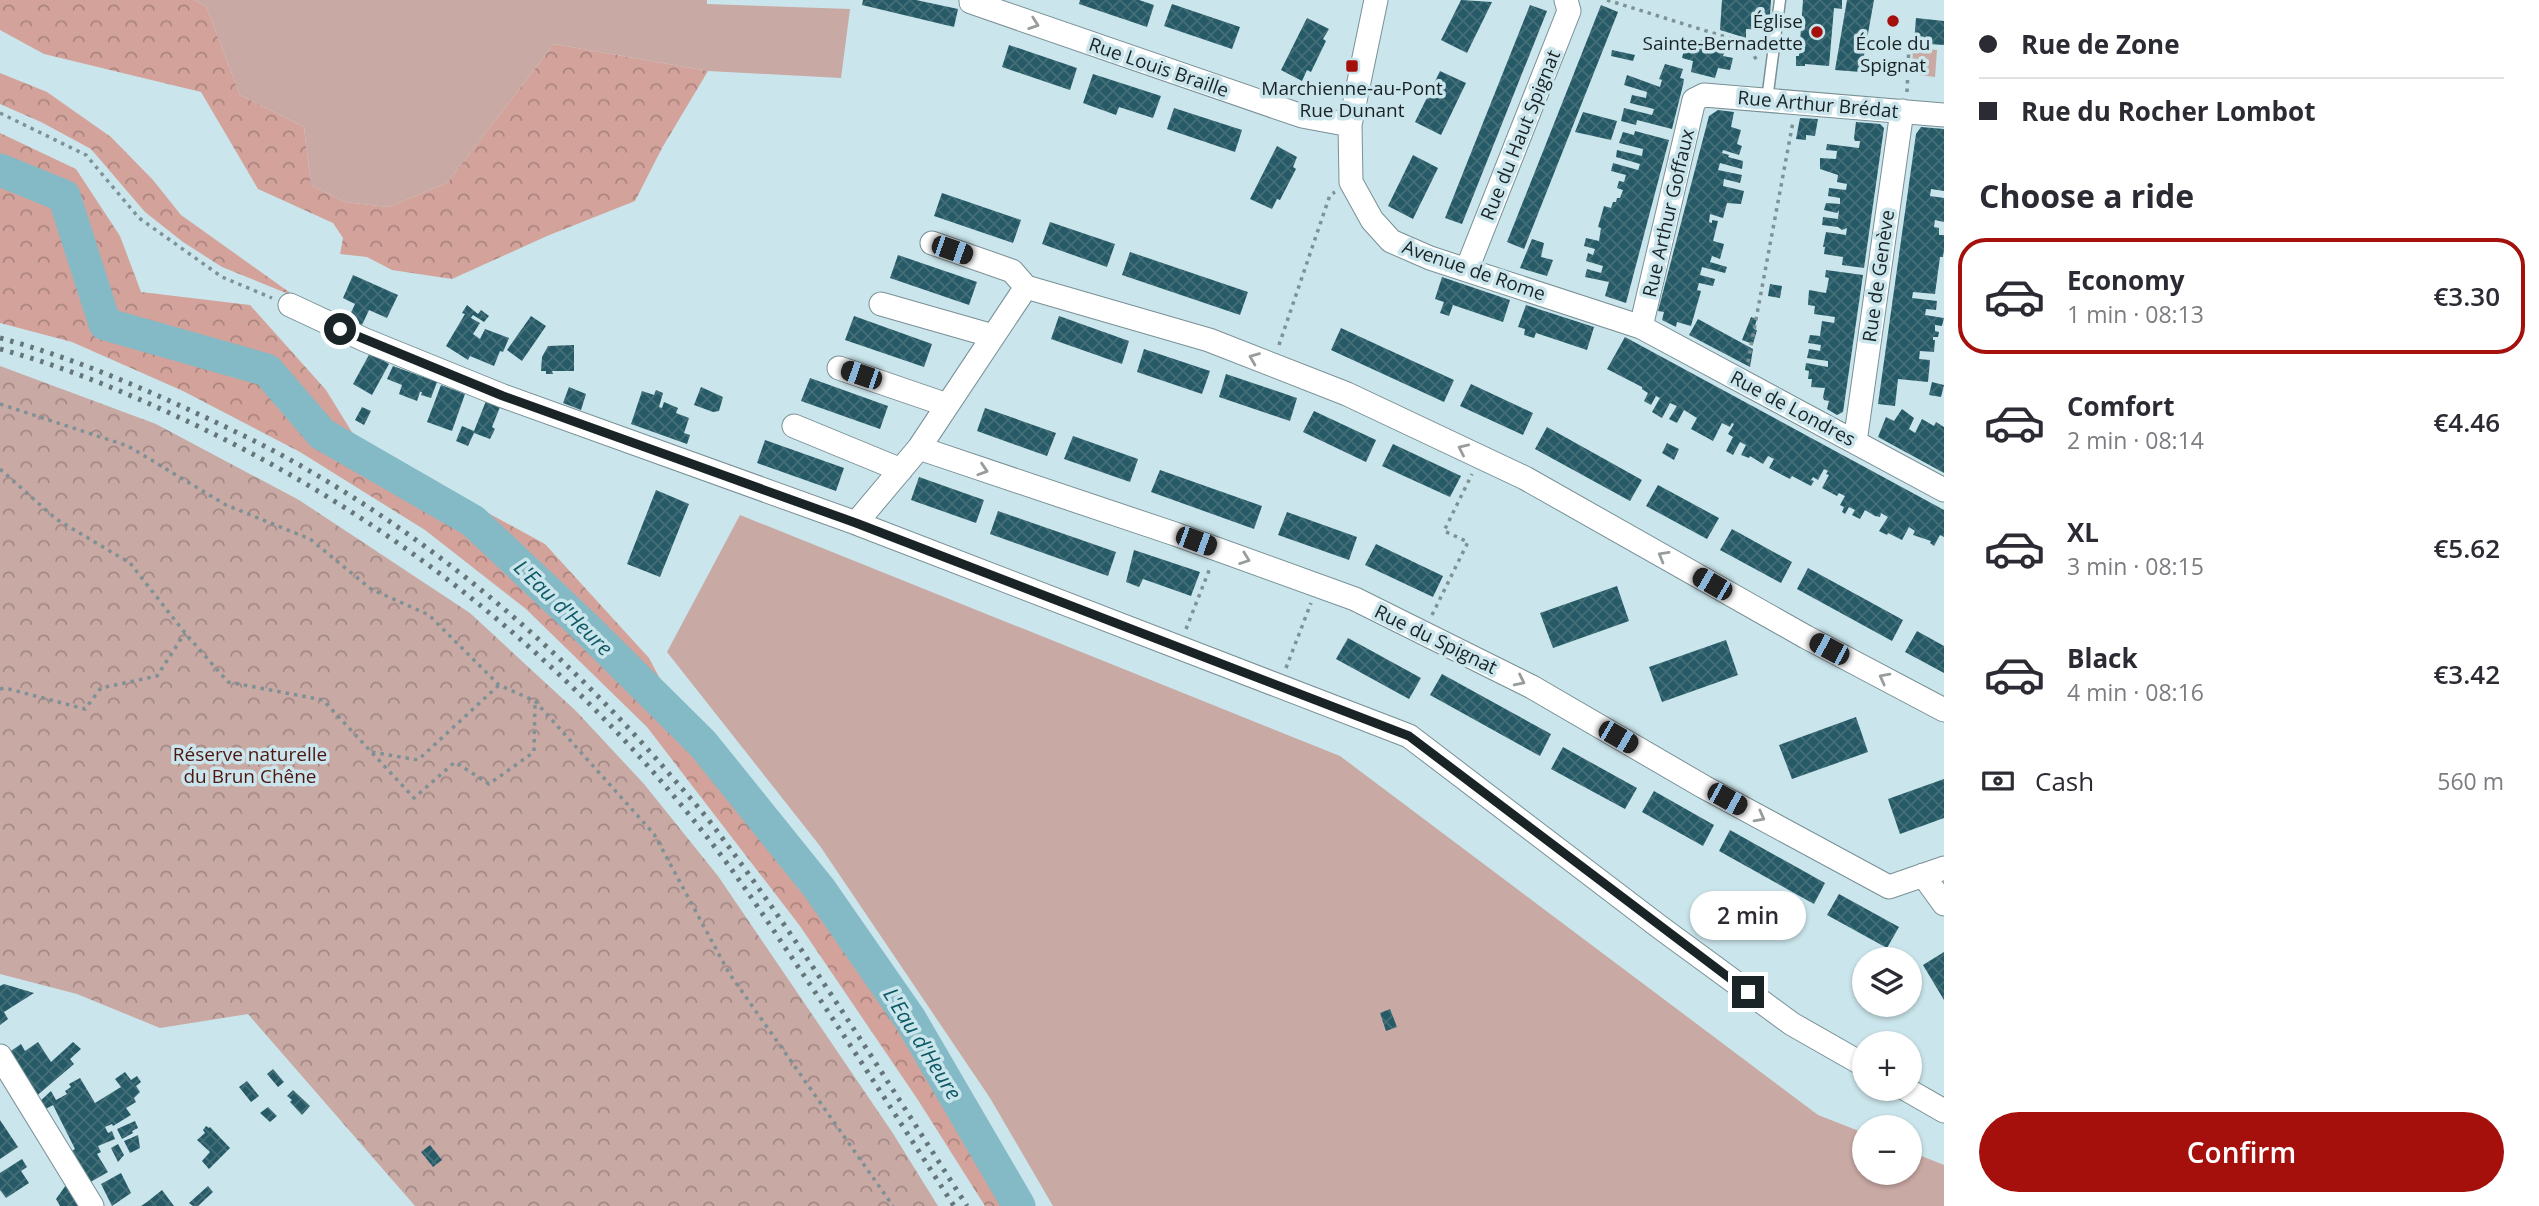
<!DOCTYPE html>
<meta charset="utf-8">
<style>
body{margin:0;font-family:"Open Sans",sans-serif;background:#f2f2f3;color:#2b2b33;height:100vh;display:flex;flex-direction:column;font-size:26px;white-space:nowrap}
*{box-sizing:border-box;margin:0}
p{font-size:23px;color:#7c7c81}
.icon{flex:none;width:38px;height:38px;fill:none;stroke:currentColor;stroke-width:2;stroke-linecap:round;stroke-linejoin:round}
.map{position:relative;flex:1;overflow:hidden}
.sheet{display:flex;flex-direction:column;background:#fff;width:595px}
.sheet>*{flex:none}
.hud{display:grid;align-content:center;height:154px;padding:0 35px;background:#fff}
.tools{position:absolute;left:1852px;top:947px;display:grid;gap:14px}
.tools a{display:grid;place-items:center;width:70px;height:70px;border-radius:50%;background:#fff;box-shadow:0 2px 5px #0004;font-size:35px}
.end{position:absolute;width:32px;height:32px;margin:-16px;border:9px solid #1a2326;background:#fff;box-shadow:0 0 0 4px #fff}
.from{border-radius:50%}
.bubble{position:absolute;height:49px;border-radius:24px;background:#fff;box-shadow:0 2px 5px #0004;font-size:23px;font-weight:600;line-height:49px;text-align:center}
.car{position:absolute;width:21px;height:42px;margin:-21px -10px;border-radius:9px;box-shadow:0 0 5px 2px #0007;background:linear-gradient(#222 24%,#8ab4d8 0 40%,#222 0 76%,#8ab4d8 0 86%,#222 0)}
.hud b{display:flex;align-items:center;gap:24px;height:66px;font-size:26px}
.hud b+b{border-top:2px solid #e1e1e2}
.hud i{width:18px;height:18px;background:#2b2b33}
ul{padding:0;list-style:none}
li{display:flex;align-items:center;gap:21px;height:116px;margin:0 14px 10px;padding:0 21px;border:4px solid transparent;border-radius:28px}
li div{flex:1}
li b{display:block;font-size:26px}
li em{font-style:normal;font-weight:600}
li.active{border-color:#a5100c}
li>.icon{width:63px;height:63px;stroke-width:1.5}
h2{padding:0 35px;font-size:32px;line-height:84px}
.pay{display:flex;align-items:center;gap:18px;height:77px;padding:0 35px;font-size:26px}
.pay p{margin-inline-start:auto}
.primary-button{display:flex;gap:14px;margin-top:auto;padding:14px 35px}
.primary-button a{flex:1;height:80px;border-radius:42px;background:#a5100c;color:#fff;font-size:28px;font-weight:600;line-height:80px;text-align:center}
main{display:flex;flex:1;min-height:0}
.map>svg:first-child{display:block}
</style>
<main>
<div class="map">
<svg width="1944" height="1206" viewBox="0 0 1944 1206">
<defs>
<pattern id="forest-crowns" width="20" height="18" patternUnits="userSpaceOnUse" patternTransform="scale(1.75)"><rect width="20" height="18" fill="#d3a39b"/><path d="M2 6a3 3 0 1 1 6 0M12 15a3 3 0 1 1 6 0" fill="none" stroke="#aa847e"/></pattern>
<pattern id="park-crowns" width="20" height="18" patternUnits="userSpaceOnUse" patternTransform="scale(1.75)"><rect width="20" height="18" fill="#c9a9a4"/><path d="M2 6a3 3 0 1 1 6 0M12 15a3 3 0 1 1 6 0" fill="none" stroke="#a28985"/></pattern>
<pattern id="building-cross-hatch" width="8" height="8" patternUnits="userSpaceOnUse" patternTransform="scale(1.75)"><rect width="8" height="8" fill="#265a66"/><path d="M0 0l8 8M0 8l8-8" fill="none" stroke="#446e78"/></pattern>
</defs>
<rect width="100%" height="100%" fill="#cae5eb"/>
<path fill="#c9a9a4" d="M194,0H707V4L850,9L841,78L708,71L554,44L447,183L388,207L345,202L311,185L304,127L240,95L206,6Z
M1913,47L1937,50L1935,77L1912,74Z
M740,515L1340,756L1818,1115L1864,1133V1172H1909V1151L1944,1165V1206H1053L990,1098L820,846L667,652Z"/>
<path fill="url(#forest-crowns)" d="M0,0H194L206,6L240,95L304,127L311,185L345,202L388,207L447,183L554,44L708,71L662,148L635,201L547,236L452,279L392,270L367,257L340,254L343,238L333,223L258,189L201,92L44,54L0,30Z
M0,73L47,92L111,137L153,180L181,215L296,297L222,267L183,242L145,212L91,149L41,122L0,104Z
M0,133L76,169L120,236L141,292L250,305L326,390L358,442L545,544L649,658L708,770L867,977L1006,1206H985L918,1100L800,926L647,727L526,609L425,530L300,452L183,391L72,342L0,323Z"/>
<path fill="url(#park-crowns)" d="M0,366L156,424L299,500L470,613L576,711L644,784L718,876L892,1132L938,1206H415L248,1014L160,1028L77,994L0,974Z"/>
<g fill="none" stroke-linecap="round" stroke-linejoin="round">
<path stroke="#84b9c6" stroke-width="33" d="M0,170L64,196L105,324L267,370L322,434L473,521L580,622L703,744L819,888L910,1019L1019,1206"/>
</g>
<path fill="url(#building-cross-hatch)" d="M863,0H916L958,9L954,27L862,5Z
M1080,0H1139L1154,5L1147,27L1079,4Z
M1461,0L1492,2L1467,53L1441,40Z
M1722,0H1771L1769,30L1746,29V38L1720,30Z
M1803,0H1842V9L1834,8L1829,66L1805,64V66H1796V56H1799Z
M1847,0H1874L1861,72L1835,70Z
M1172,4L1240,27L1232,49L1164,26Z
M1530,5L1547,11L1462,224L1445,218Z
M1601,5L1618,12L1524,249L1507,242Z
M1307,18L1329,29L1323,39L1326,41L1311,72L1307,70L1302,81L1281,70Z
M1916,18L1944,21V45L1914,43Z
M1708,36L1720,39L1717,49L1725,51L1723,56L1733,58L1730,70L1718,68L1715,78L1691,72L1693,61L1682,58L1686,42L1699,45L1701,40L1707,41Z
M1009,45L1077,68L1070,90L1002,67Z
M1612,50L1635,55L1633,61L1611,56Z
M1665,64L1683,69L1680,78L1684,79L1683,85L1672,129L1637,120L1636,125L1621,121L1624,108L1652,115L1654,109L1630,103L1632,95L1646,98L1647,92L1624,85L1627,75L1660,87L1662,80L1659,79Z
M1440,71L1466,83L1441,135L1415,122Z
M1093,74L1161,96L1153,118L1119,107L1116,115L1083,103Z
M1174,108L1242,130L1235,152L1167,129Z
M1718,110L1734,112L1731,127L1741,130L1737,144L1742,146L1739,155L1723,150L1722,153L1729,155L1728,157L1743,161L1742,169L1720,163L1718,170L1742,175L1740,183L1724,179L1723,186L1744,191L1741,204L1727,203L1723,218L1710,214L1709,222L1712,223V220L1718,221L1713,241L1724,244L1720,259L1712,256L1710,262L1727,267L1725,273L1702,267L1700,275L1715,279L1713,286L1699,283L1697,290L1701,291L1691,326L1677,322L1676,327L1662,320L1664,312L1658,311L1709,116Z
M1583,112L1617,121L1611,140L1575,132Z
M1800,118L1818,119L1815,136L1806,135V140L1796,139Z
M1856,122L1880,124L1884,128L1864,268L1842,265L1843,257L1824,254L1825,247H1823L1826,232L1846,235L1847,228L1842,230L1838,227L1822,225L1823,217L1838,219L1839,210L1837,213L1824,210L1826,203L1840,204V198L1828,196L1829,188L1846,190L1847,184L1837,182L1838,175L1820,169V158L1836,159L1837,151L1826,150L1827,144L1859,148L1860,141H1855L1854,138Z
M1921,127L1944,129V191L1931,189L1930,196L1944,198V222L1935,220L1934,227L1939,228V235H1944V250L1943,257H1940L1935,294L1913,292L1912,298L1937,301L1936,310L1926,309L1925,315L1944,318L1942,326L1935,325V331L1939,332L1938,337H1933V340H1935L1934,352L1920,351L1919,359L1930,360L1928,382L1898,379L1895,406L1878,404L1916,134Z
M1635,131L1669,140L1626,303L1605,296L1609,282L1585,277L1587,269L1601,273L1603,266L1586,261L1588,253L1593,255L1595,249L1584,246L1586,238L1599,241L1601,228L1598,227L1604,206L1611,208L1613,202H1616L1617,198H1620L1623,190L1617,188L1619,181L1624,182L1626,175L1611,171L1613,163L1638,170L1640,164L1616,157L1617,150L1642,156L1643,149L1619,143L1623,132L1634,135Z
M1277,146L1297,157L1293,167L1296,169L1280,200L1277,199L1272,209L1250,199Z
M1413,155L1438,168L1413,219L1388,206Z
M942,193L1021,220L1013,243L934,216Z
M1050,222L1115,244L1107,267L1042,244Z
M1532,239L1544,243L1541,257L1553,260L1547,276L1520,268Z
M1130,252L1248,292L1240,315L1122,275Z
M898,255L977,282L969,305L890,278Z
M1826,270L1863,275L1843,412L1837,415L1827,409L1829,401L1824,400L1823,397L1825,388L1811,387L1812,379H1808L1809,371L1805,370L1806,363L1828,367V361L1807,358L1809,349L1820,351L1821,345L1808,343L1810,335L1820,336L1822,321L1834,323L1835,317L1814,314L1815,306L1808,305L1809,290L1826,293L1829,278L1825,277Z
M353,275L398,295L387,318L369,310L362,325L348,319L355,304L343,298Z
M1442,277L1510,300L1503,322L1453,305L1449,316L1440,313L1444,302L1435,299Z
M1770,284L1782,286L1780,298L1768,296Z
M467,305L478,314L481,310L489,316L484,322L473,315L471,318L480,323L473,334L480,339L485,329L509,338L503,352L500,351L494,366L470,356L468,360L446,346L465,314L462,313Z
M1526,305L1594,327L1587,350L1536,333L1534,338L1524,335L1525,329L1518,327Z
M531,316L546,326L522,361L507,350Z
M854,316L932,344L924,367L845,340Z
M1059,316L1129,341L1122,364L1051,339Z
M1751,317L1757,319L1754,329L1757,330L1753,344L1742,340Z
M1698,319L1753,349L1750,367L1689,335Z
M1341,328L1454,380L1444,402L1331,350Z
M1625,337L1944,510V537L1940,535L1934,546L1930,543L1931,541L1913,535L1915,531L1909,527L1902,540L1888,533L1887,535L1879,531L1888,517L1881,513L1880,517L1875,516L1865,510L1860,519L1852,515L1855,510L1849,507L1845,514L1842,512L1844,507L1840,505L1845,496L1839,493L1837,496L1822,488L1829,475L1826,474L1828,471L1824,469L1818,480L1813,477L1811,480L1814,481L1811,486L1792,476L1790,479L1769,468L1774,459L1768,456L1763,464L1750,456L1749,458L1741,455L1746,445L1740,442L1733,455L1726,451L1733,437L1728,434L1734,424L1732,423L1730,427L1722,423L1713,441L1691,429L1697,418L1684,410L1677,423L1669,419L1677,406L1670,403L1662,418L1652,412L1660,398L1656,396L1651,405L1644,401L1648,393L1642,389V387L1607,369Z
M574,345V371H552L553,374H546V371H541L542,357L548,346Z
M1144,349L1210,371L1202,394L1137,372Z
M370,353L389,364L372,395L353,384Z
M393,366L437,382L431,398L421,395L422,392H420L417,401L399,394L402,385L387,379Z
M1226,374L1297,398L1290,421L1219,397Z
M810,378L888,406L880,429L801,401Z
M1932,382L1944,385L1941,397L1929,395Z
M1471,384L1533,413L1523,435L1460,406Z
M441,385L465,394L452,431L427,422Z
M569,387L586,394L581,410L563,403Z
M701,387L723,397L719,411L713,412L694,405Z
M656,390L663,393L659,407L662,408L664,402L678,408L676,413L689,418L684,433L690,435L687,444L631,424L642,391L654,395Z
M486,401L500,407L492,427L495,429L490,439L474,433L468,446L456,441L462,426L474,431Z
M362,407L371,411L364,425L355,420Z
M985,408L1056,433L1047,456L977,431Z
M1902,409L1914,418L1909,429L1915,433L1922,419L1934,426L1936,422L1944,427V473L1878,437L1886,417L1894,421Z
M1314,411L1376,440L1366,462L1303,432Z
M1547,427L1642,480L1630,501L1535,449Z
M1073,436L1138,459L1130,482L1064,459Z
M765,440L844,468L836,491L757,463Z
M1667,443L1679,449L1674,460L1662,453Z
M1393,444L1461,476L1450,497L1382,466Z
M1160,470L1262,506L1254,529L1151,492Z
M919,477L984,500L976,523L911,500Z
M1658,485L1719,518L1707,539L1646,506Z
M656,490L689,504L660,577L627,564Z
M998,511L1116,552L1108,576L990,534Z
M1287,512L1357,537L1349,560L1278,535Z
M1732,529L1792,562L1781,583L1720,550Z
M1376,544L1443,576L1433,597L1365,565Z
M1134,550L1200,572L1191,596L1143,579L1139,587L1126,582Z
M1808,568L1903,620L1892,641L1797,589Z
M1617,586L1629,621L1553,648L1540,613Z
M1917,631L1944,646V673L1905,652Z
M1348,638L1421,678L1409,699L1336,659Z
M1726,640L1738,675L1662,702L1649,667Z
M1442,674L1551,734L1540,756L1430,695Z
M1856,717L1868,752L1792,779L1779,745Z
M1563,747L1637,788L1625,809L1551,769Z
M1944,779V818L1900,834L1888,799Z
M1654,791L1714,825L1703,846L1642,812Z
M1730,830L1825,883L1814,904L1719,851Z
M1839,894L1899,927L1887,948L1827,915Z
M1944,952V1000L1923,965Z
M4,984L34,993L4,1012L8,1019L0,1025V986Z
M1390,1009L1397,1027L1386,1031L1380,1013Z
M38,1042L51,1062L73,1042L81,1049L70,1059L74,1064L33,1099L5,1055L21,1044L25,1051Z
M273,1069L284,1082L278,1087L267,1074Z
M125,1072L131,1080L137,1076L141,1082L136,1086L140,1092L134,1098L136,1102L126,1108L131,1115L113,1126L112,1124L105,1127L108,1133L112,1131L115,1139L98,1146L101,1152L97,1154L108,1172L87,1184L70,1152L75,1149L53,1105L42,1111L37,1104L51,1091L56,1100L67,1094L65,1091L71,1087L69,1084L80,1078L95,1103L121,1087L115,1079Z
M247,1081L259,1096L251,1102L239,1087Z
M293,1090L310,1106L302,1115L290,1102L292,1100L287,1096Z
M268,1107L277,1116L270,1122L260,1113Z
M0,1120L18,1147L0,1159Z
M135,1121L138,1128L132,1131L133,1133L122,1139L117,1129Z
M206,1126L209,1128L210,1127L230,1148L209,1169L202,1161L210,1152L197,1140L205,1133L203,1130Z
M138,1135L140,1148L130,1153L124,1141Z
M118,1144L124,1155L118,1162L111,1148Z
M430,1145L442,1160L433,1167L421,1152Z
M22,1159L27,1167L21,1171L29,1183L6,1198L0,1190V1173Z
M121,1173L131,1193L112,1206L101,1184Z
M66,1185L79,1206H60L56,1199Z
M208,1186L213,1192L198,1206H193L189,1203Z
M162,1190L174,1206H141L147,1202Z"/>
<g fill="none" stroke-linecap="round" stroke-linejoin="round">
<g stroke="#789096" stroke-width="13">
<path id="service" d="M1767,100L1780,0"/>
</g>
<g stroke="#789096" stroke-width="25">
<path id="minor" d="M971,0V2L1302,116L1350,125
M1376,0L1350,125L1351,182L1372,220L1391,241L1430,258L1641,327L1944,490
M932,243L1012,271L1026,287
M1467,269L1569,11L1566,0
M881,304L993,336
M290,305L365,340L503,396L856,523L1409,736L1661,928L1792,1024L1864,1065
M1641,327L1694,100L1704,95L1944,115
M839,368L947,405
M794,426L901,470
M1855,442L1902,111
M919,448L1175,534L1355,599L1532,687L1704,787L1889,887L1944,868
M856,523L919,448L1026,287L1209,340L1347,394L1525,478L1806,637L1944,710
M1923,875L1944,904
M0,1056L92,1206
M1904,1088L1944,1111"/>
</g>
<path stroke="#7e9196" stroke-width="3.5" stroke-dasharray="3.5 5" stroke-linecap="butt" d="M1607,0L1748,44L1758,63
M1907,92L1909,45
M0,113L86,155L139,218L222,277L272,298
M1279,345L1330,195L1335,192
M1748,362L1793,122
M0,404L128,446L226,505L310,539L371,589L429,615L499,685L535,701L654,834L729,973L893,1206
M0,469L56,519L130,563L185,633L228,682L323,700L414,798L455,762L489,784L534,752L535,702
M1432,615L1468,542L1444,531L1472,474
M1186,629L1210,568
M1286,668L1311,603
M0,689L5,688L85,709L101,688L157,676L185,633
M372,752L418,760L499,685"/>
<use href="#service" stroke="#fff" stroke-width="10"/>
<use href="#minor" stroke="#fff" stroke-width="23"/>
<path stroke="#65767a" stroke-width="5" stroke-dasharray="3.5 7" stroke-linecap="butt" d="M0,338C67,356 131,383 194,412C232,430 271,448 308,470C443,548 564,652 666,770C682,789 699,807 714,827C805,948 885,1078 967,1206
M0,349C66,367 130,394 191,423C392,518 566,658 703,832C732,868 758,907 784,946C842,1031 898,1119 954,1206"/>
</g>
<defs><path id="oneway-chevron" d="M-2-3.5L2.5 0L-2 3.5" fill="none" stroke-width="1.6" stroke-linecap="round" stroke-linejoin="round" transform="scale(1.75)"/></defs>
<g stroke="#989c9d">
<use href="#oneway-chevron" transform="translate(1034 24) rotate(19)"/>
<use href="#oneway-chevron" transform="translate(1254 358) rotate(-158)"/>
<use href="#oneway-chevron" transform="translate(1463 449) rotate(-155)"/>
<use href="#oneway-chevron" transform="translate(983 470) rotate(18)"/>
<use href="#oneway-chevron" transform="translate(1663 556) rotate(-150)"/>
<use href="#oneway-chevron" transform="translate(1245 559) rotate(20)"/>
<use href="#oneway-chevron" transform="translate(1884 678) rotate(-152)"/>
<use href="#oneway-chevron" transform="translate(1520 681) rotate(26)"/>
<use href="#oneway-chevron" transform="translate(1760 817) rotate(28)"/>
</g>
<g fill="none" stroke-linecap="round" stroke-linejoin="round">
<path stroke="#1a2326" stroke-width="9" d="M340,329L503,396L856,523L1409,736L1748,992"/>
</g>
<g fill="#a5100c" stroke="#cae5eb" stroke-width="2.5">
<circle cx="1893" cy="21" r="7"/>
<circle cx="1817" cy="32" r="7"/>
<rect x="1345" y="59" width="14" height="14" rx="3.5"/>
</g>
<g text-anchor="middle" stroke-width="7" stroke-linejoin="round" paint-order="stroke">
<g font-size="19" fill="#1a2326" stroke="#cae5eb">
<text x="1803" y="28" text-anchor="end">Église<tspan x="1803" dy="22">Sainte-Bernadette</tspan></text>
<text x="1893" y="50">École du<tspan x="1893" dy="22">Spignat</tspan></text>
<text x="1352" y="95">Marchienne-au-Pont<tspan x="1352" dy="22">Rue Dunant</tspan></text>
</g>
<g font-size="19" fill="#1a2326" stroke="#cae5eb">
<text transform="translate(1159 67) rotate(19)" y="7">Rue Louis Braille</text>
<text transform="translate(1818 104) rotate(5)" y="7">Rue Arthur Brédat</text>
<text transform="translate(1520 135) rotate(-68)" y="7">Rue du Haut Spignat</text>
<text transform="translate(1668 213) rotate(-77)" y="7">Rue Arthur Goffaux</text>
<text transform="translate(1474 270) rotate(19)" y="7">Avenue de Rome</text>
<text transform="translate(1878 276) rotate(-82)" y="7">Rue de Genève</text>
<text transform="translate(1793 408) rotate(28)" y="7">Rue de Londres</text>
<text transform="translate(1436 639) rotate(26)" y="7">Rue du Spignat</text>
</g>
<g font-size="19" fill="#4f1510" stroke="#cae5eb">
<text x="250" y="761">Réserve naturelle<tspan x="250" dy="22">du Brun Chêne</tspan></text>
</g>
<g font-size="21" font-style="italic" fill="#0f5967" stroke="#cae5eb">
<text transform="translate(563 608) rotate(44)" y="7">L'Eau d'Heure</text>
<text transform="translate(922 1044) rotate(58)" y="7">L'Eau d'Heure</text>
</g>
</g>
</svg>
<div class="tools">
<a><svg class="icon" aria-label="layers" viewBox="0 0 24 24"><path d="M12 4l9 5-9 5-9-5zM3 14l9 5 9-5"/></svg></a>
<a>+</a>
<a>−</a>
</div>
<i class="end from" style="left:340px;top:329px"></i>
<i class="end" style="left:1748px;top:992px"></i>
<div class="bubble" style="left:1690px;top:891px;width:116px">2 min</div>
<i class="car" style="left:952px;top:250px;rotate:109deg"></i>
<i class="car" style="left:861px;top:375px;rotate:289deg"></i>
<i class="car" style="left:1196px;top:541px;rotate:110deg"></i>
<i class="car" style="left:1712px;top:584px;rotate:300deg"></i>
<i class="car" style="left:1829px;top:649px;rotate:298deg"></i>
<i class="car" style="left:1618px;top:737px;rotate:120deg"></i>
<i class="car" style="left:1727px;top:799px;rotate:119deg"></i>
</div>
<section class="sheet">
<div class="hud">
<b><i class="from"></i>Rue de Zone</b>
<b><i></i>Rue du Rocher Lombot</b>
</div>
<h2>Choose a ride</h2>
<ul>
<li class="active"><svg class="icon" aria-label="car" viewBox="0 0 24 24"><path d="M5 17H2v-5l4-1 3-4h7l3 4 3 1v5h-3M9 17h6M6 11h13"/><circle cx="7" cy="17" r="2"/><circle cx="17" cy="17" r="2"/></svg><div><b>Economy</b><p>1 min · 08:13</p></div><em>€3.30</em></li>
<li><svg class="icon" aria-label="car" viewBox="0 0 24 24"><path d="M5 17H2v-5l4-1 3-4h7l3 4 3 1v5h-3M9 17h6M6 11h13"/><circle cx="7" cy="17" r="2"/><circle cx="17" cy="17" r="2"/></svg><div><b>Comfort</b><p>2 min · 08:14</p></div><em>€4.46</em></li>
<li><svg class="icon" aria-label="car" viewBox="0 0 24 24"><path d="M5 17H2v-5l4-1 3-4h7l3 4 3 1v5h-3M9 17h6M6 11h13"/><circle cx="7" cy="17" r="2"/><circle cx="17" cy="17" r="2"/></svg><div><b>XL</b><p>3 min · 08:15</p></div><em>€5.62</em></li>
<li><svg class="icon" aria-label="car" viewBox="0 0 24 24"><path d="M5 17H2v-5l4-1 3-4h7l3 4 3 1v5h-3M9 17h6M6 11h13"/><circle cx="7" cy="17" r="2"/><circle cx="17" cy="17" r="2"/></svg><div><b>Black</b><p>4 min · 08:16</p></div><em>€3.42</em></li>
</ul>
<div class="pay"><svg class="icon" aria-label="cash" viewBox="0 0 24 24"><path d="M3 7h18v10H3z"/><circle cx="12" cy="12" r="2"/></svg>Cash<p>560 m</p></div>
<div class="primary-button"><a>Confirm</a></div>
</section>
</main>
